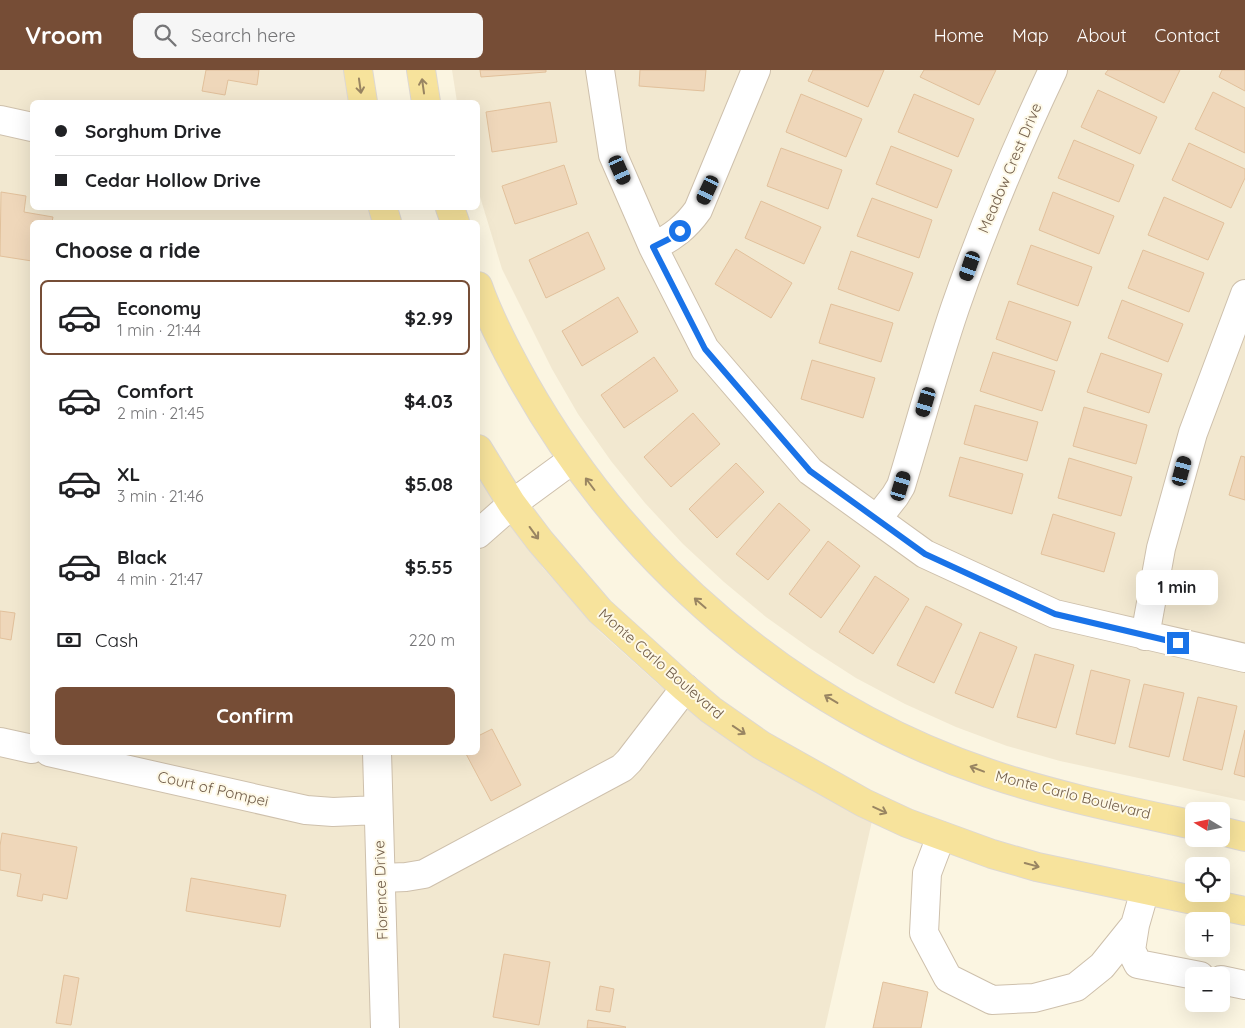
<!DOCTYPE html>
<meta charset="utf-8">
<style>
body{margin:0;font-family:Quicksand,sans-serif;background:#f6f6f6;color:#202124;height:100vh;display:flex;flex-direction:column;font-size:19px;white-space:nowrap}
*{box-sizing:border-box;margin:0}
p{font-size:16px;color:#757577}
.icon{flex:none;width:28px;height:28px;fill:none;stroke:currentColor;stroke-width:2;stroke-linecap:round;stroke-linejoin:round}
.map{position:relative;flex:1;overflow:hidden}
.side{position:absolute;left:30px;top:150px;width:450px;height:535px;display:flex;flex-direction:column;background:#fff;border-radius:8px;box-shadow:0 5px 20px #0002}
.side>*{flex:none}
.top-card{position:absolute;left:30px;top:30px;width:450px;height:110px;border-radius:8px;box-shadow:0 5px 20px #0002;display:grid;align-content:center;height:110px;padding:0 25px;background:#fff}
.needle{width:32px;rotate:280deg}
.tools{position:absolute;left:1185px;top:732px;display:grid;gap:10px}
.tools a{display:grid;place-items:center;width:45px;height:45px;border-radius:8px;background:#fff;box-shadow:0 5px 20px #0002;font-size:25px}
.end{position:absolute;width:22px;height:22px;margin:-11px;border:6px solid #1a73e8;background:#fff;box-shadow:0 0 0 2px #fff}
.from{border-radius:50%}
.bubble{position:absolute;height:35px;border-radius:8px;background:#fff;box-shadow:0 5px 20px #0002;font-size:16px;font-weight:700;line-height:35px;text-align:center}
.car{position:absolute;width:15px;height:30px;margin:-15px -8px;border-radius:6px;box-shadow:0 0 4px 1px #0007;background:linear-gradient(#222 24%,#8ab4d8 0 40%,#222 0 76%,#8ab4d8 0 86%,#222 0)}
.top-card b{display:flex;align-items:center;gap:18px;height:48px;font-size:19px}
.top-card b+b{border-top:1px solid #e0e0e0}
.top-card i{width:12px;height:12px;background:#202124}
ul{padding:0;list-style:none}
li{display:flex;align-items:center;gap:15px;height:75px;margin:0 10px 8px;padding:0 15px;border:2px solid transparent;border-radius:8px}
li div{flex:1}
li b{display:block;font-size:19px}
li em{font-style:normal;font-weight:700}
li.on{border-color:#764d36}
li>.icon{width:45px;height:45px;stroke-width:1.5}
h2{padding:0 25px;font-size:22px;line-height:60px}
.pay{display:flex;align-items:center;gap:12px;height:55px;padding:0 25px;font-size:19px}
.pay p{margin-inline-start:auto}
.action{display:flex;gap:10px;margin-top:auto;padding:10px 25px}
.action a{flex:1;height:58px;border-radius:8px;background:#764d36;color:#fff;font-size:20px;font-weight:700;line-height:58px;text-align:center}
header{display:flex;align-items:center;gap:30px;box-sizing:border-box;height:70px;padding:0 25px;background:#764d36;color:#fff}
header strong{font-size:24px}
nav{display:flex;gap:28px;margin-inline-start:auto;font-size:18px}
.search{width:350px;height:45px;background:#f6f6f6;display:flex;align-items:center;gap:12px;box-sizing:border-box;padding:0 18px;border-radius:8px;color:#757577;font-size:19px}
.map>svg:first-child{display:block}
</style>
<header>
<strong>Vroom</strong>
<div class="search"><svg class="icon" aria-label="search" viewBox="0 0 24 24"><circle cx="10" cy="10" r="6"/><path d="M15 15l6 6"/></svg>Search here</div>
<nav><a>Home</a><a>Map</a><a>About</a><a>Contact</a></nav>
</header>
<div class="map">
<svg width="1245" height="958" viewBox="0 0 1245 958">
<rect width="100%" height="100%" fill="#fbf5e1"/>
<path fill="#f2e8d0" d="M0,0H345L349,32H32V138H369L373,152H32V682H478V403L543,498L599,561L658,614L707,654L872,751L825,958H0Z
M452,0H1245V731L1060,691L1007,676L956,657L905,634L856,608L811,579L766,547L724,512L683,474L645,433L611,391L578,344L552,299L502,199L478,120V32H457Z"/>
<path fill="#efd7ba" stroke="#e1c09b" d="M206,0H259L257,15L228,10L225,25L202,21Z
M480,0H546V2L481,7Z
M640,0H706L704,21L639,16Z
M813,0H884L868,37L808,11Z
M924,0H996L979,35L920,7Z
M1108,0H1180L1164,33L1105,4Z
M1222,0H1245V21L1219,7Z
M1098,20L1157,47L1140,84L1081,57Z
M1213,22L1245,38V83L1195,59Z
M801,24L862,49L846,87L786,62Z
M914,24L974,49L958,87L898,62Z
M550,32L557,72L492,82L486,42Z
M1074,70L1134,95L1119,132L1058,108Z
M1189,73L1245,99V108L1231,138L1172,110Z
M891,76L952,100L937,138L876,114Z
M781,78L842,100L828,139L767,116Z
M564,95L577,134L515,154L502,116Z
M1,122L26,126L24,142L53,147L52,152H32V191L0,186Z
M1053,122L1114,146L1099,184L1039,160Z
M1164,127L1224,153L1208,190L1148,165Z
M872,128L932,150L919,188L857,166Z
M761,131L821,157L804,194L745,168Z
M588,162L605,199L546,228L529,190Z
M1031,175L1092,197L1078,236L1017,214Z
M736,179L792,213L771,248L715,214Z
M1143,180L1204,203L1189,242L1128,218Z
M851,181L913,203L899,241L838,219Z
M618,227L638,262L582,296L562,261Z
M1122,230L1183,254L1168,292L1108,268Z
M1009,231L1071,252L1057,291L996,269Z
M831,234L893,253L881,292L819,273Z
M993,282L1055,301L1042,341L980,321Z
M1101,283L1162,304L1149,343L1087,322Z
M654,287L678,321L624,358L601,325Z
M812,290L875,308L863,348L801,329Z
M975,335L1038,352L1027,391L964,374Z
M1084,337L1147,355L1136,394L1073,376Z
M693,343L720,374L671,417L644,387Z
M1241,386L1245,387V430L1229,425Z
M960,387L1023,404L1012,444L949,426Z
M1069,388L1132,407L1121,446L1058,428Z
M736,393L764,422L717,468L689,439Z
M779,433L810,460L768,510L736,484Z
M1053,444L1115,463L1104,502L1041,484Z
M828,471L860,496L821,548L789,524Z
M875,506L909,529L873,584L839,562Z
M926,536L962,554L934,613L897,595Z
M0,541L15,543L11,570L0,568Z
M980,562L1017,577L993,638L955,623Z
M1035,584L1074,595L1056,658L1017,647Z
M1091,600L1130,610L1115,674L1076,664Z
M1144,614L1184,623L1169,687L1129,677Z
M1198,627L1237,636L1222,700L1183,690Z
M492,659L521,715L491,731L465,682H478V666Z
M1245,660V707L1234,704Z
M2,763L77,777L67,829L43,824L42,831L17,826L21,804L0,800V776Z
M191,808L286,825L280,857L186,841Z
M504,884L550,892L539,955L493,947Z
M64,905L79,908L71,955L56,953Z
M883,912L928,922L921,958H873Z
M600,916L614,919L610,942L596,940Z
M588,950L626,957L625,958H587Z"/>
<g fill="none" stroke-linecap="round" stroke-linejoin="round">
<g stroke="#cec0ac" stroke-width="30">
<path id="minor" d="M600,0L613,85L653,177L705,279L810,401L925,484L1055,544L1245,588
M0,50L32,57
M653,177C673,167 686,157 698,140L756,0
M877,449L895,426L901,416C919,357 935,297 955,238C983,157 1016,78 1053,0
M478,464L512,434L572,390
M1145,566L1161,478L1193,363L1245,224
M0,672L32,679
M49,682L306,740L333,742L378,740
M377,682L385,958
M941,766L927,803L924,863L948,908L992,930L1034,928L1076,917L1102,896L1135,855L1145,820
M381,808L406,807L424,804L622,698L629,691L685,618
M1135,855L1131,880L1138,894L1200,906
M1221,910L1245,915"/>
</g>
<g stroke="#ddd8d3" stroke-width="30">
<path id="major" d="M358,0L363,32
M421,0L426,32
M383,138L387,152
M450,138L455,152
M478,216C490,250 507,282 525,314C626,492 792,637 988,703C1055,726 1125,740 1194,755
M478,379L512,434L540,471L600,541L685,618L711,640L761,675L864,733L907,753L992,784L1037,797L1245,841
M1221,761L1245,767"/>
</g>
<use href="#minor" stroke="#fff" stroke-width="28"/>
<use href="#major" stroke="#f7e39c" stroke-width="28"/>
</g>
<defs><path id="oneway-shaft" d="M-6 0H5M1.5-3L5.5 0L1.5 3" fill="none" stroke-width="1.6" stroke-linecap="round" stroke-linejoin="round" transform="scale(1.25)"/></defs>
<g stroke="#998562">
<use href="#oneway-shaft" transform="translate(360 16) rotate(82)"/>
<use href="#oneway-shaft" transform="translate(423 16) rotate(-98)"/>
<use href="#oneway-shaft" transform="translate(590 414) rotate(-127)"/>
<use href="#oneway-shaft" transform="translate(534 463) rotate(54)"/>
<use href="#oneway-shaft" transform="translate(700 533) rotate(-139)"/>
<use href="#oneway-shaft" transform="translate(831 629) rotate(-149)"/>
<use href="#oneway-shaft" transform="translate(739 660) rotate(34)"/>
<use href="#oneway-shaft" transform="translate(977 699) rotate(-159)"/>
<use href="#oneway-shaft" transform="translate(880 740) rotate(25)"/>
<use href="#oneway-shaft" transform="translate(1032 795) rotate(15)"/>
</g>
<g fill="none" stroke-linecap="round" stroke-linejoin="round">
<path stroke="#1a73e8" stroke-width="6" d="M680,161L671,168L653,177L705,279L810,401L925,484L1055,544L1178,573"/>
</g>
<g text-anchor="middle" stroke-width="4" stroke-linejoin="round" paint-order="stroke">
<g font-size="15" fill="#715d49" stroke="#fef9e7">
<text transform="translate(1010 98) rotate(-67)" y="5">Meadow Crest Drive</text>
<text transform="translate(661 594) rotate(41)" y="5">Monte Carlo Boulevard</text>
<text transform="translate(213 719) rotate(13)" y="5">Court of Pompei</text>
<text transform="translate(1073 725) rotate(14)" y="5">Monte Carlo Boulevard</text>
<text transform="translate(381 820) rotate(-92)" y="5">Florence Drive</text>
</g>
</g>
</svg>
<div class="tools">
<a><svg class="needle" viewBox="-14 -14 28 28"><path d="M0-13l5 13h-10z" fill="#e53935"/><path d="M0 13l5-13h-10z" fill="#757577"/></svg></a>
<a><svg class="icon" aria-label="locate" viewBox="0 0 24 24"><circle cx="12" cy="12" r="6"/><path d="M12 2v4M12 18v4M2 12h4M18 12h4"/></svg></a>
<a>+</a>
<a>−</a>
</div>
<i class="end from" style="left:680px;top:161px"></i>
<i class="end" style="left:1178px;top:573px"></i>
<div class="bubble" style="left:1136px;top:500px;width:82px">1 min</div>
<i class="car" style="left:620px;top:100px;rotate:156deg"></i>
<i class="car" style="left:708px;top:120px;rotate:205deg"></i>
<i class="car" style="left:970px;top:196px;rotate:199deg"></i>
<i class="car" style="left:926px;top:332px;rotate:197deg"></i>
<i class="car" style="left:1182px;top:401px;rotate:15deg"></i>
<i class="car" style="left:901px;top:416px;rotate:17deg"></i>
<div class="top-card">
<b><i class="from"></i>Sorghum Drive</b>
<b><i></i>Cedar Hollow Drive</b>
</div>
<section class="side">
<h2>Choose a ride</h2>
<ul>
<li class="on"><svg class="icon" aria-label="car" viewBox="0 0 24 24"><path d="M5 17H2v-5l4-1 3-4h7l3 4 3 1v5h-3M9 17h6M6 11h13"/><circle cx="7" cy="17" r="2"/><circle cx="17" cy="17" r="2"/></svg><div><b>Economy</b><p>1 min · 21:44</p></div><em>$2.99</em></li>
<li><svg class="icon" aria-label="car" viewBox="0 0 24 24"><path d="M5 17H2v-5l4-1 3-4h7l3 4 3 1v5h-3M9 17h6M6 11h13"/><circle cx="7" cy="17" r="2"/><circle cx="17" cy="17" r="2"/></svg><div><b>Comfort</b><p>2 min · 21:45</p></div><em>$4.03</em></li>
<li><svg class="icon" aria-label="car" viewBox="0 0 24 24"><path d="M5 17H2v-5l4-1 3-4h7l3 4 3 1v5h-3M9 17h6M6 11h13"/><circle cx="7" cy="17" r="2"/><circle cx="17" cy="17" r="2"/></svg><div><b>XL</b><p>3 min · 21:46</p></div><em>$5.08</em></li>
<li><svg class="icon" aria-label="car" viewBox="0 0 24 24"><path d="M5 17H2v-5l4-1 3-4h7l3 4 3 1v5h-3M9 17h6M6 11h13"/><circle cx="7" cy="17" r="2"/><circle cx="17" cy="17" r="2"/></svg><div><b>Black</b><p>4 min · 21:47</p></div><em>$5.55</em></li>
</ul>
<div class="pay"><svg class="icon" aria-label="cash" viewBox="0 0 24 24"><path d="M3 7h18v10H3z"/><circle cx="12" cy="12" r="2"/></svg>Cash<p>220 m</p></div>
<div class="action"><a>Confirm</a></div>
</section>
</div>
